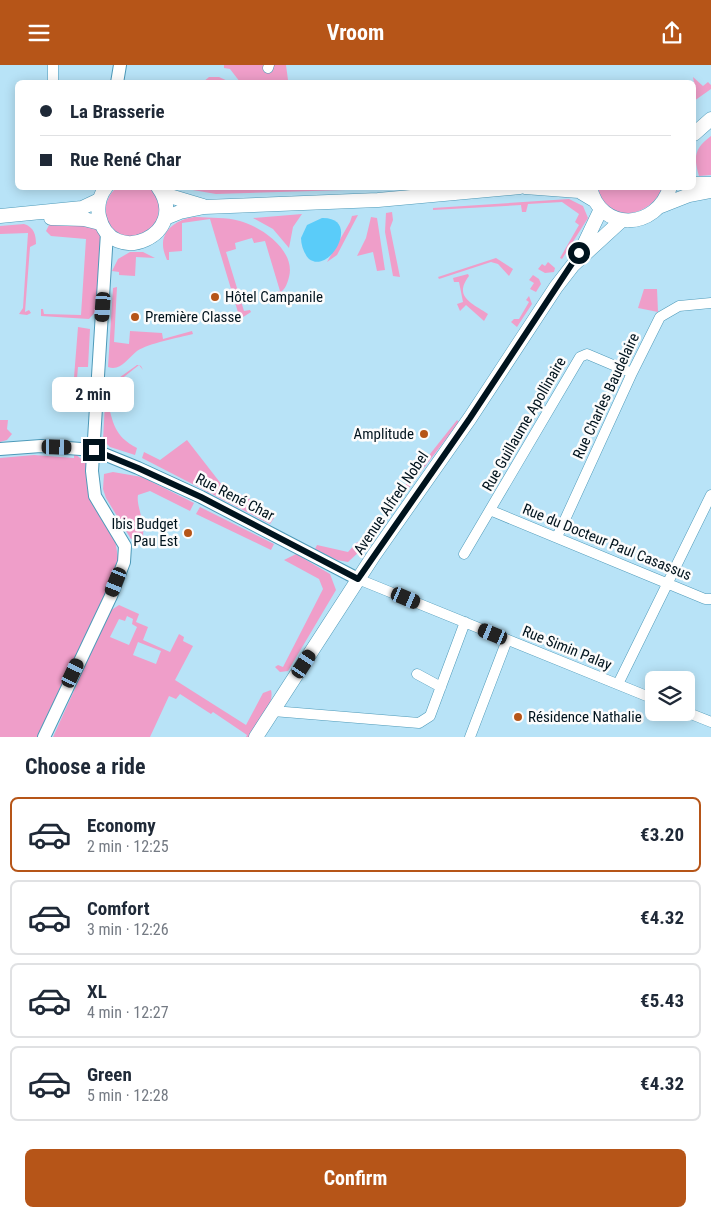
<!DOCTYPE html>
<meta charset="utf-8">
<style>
body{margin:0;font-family:"Roboto Condensed",sans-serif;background:#f2f2f3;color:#1f2937;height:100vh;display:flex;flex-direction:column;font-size:19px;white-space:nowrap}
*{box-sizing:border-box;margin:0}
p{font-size:16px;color:#747a83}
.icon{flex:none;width:28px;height:28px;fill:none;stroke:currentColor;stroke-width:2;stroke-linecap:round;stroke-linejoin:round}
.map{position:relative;height:672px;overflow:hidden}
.details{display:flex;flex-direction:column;background:#fff;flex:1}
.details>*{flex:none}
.guide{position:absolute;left:15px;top:15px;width:681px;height:110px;border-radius:8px;box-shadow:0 2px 12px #0003;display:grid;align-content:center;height:110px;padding:0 25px;background:#fff}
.controls{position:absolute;left:645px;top:606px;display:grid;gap:10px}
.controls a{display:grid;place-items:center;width:50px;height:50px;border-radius:8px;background:#fff;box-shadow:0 2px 12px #0003;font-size:25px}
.end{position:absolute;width:22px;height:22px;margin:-11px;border:6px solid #00131d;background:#fff;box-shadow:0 0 0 2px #fff}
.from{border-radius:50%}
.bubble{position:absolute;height:35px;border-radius:8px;background:#fff;box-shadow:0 2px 12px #0003;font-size:16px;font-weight:700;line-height:35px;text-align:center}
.car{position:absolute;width:15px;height:30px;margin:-15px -8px;border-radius:6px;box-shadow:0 0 4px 1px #0007;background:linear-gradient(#222 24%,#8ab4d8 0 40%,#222 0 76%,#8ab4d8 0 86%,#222 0)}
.guide b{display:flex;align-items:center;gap:18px;height:48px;font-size:19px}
.guide b+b{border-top:1px solid #e0e1e3}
.guide i{width:12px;height:12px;background:#1f2937}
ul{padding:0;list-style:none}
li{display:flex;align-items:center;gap:15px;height:75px;margin:0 10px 8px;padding:0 15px;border:2px solid #e0e1e3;border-radius:8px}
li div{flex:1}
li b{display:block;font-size:19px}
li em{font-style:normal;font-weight:700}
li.current{border-color:#b65518}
li>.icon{width:45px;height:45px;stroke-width:1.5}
h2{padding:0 25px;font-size:22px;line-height:60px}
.action{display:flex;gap:10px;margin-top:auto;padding:10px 25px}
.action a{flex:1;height:58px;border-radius:8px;background:#b65518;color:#fff;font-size:20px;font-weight:700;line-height:58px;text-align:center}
header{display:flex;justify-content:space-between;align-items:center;height:65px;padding:0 25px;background:#b65518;color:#fff;font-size:22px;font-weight:700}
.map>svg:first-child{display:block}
</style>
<header><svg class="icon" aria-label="menu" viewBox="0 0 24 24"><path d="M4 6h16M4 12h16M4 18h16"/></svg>Vroom<svg class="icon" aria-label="share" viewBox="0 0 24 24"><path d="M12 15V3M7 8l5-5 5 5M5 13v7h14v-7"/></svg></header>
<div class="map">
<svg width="711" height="672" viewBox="0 0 711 672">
<rect width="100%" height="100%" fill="#b8e3f7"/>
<path fill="#ef9ec9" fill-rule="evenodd" d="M224,0H286L288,15L285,18L240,17L230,4L224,3Z
M209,12H219L230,17H203Z
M693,12L703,21L708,17L711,20V24L694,36V31L696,30Z
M711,71V110L699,111C693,91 695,83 711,71Z
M260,122H412V123L216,129L181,123L209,125Z
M116,123H150C162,133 159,144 157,159L138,173C132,172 124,172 119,169C101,158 102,136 116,123Z
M598,123H662C650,154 606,159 598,123Z
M569,134L583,141L588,153L562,194L560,193L579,160L575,157L579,149L562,137L528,139L526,147H522L521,140L433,145V143Z
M392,147L393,155L390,163L400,212L393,211L385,167L386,148Z
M302,149L293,162L289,183L273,164L253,153Z
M358,150L337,190L327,197L350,157L352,151Z
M197,152C211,153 226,152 240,156C262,162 296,186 289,212C287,220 284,227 276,230L274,228L280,226L265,176L254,178L252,173L235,178L236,184L226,187L244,246L250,245L251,247L240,254L210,154L182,158V186L169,187V195H167C165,190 163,185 163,180C162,162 183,152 197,152Z
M371,152L377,153L385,205L377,206L373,187L357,191L366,173Z
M50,158H90L101,165L96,246L89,254L41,251V244H43L44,249L81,250L86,174L51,171L46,166Z
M24,159C34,162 36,170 36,179L30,182L25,247L29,245L31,248L27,250L19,249L23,243L28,168L0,169V161Z
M130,187H143L155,193L136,192L135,211L119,210V207L112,206L118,194Z
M496,193L513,204L509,211L498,199L491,197L439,214L438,212Z
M548,197L555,203L554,207L545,208L538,204L542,199L545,201Z
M468,209L469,211C453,232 472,238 488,249L484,256L466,240L460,246L457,239L463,237L459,217H454L453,213Z
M533,210L539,214L541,219L536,227L530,224L534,218L529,215Z
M117,222L114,277L129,279L130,266L162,268L163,274L192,266L193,269C178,273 149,278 137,286C128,293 120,307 108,302L113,223Z
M644,224H657L658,247L638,243Z
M529,231L532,239L517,262L511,257L514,254H519L529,237L526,235Z
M78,262L90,264L88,302H78L76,325H73Z
M137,300H139L141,301L143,305L139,300L110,323L114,328L107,334C113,358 114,371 137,383L135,390L110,382L103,375L106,319L116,315Z
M0,355H8L7,364L12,369L7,375L0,377Z
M457,355L459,357L420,408L416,409L415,408Z
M187,375L222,420L264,441L260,445L274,453L270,459L142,393L144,387L160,395Z
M74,388L86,398L88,428L115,474L119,499L40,672H0V393L34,390L74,393Z
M113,407L142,412L194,438L190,446L150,426L138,430C136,441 145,455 143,471L131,474L106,433L103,424L104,409Z
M410,414L414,416L389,450L385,447Z
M200,442L274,479L271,485L196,449Z
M377,458L381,462L364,487L360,486L348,497L337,495L315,484L317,480L348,487L356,478L365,474Z
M296,489L330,509L336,525L288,606L280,607L275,602L278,600L283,602L323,524L319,514L284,495Z
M119,540L139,549L136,557L148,562L143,575L170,587L179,569L184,572L183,576L193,581L175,615L246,660L263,628L271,625C275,640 258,660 251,672H246L247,670L213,647L211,649L180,629L176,634L169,631L150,672H53L110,546ZM127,551L133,554L132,559L137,562L129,580L110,572L119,554L125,556ZM138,577L161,586L156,599L133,590Z"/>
<path fill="#5accf9" d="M322,153C362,152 330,210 309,194C304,189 301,180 301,173L307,160Z"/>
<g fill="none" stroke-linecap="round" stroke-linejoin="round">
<g stroke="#4e9ab9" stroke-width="11">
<path id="minor" d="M53,0V18
M268,3L269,0
M492,446L705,534H711
M557,472L632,308L660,252L679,241L711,238
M464,489L580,292L587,289L632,308
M358,514L654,634
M417,609L441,622
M618,619L711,430
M273,646L419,658L430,651L465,557
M686,647L711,657
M470,672L507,575"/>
</g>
<g stroke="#4e9ab9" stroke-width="14">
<path id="tertiary" d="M117,18L120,0
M0,384L41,381L94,385L138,403L201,432L358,514
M44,672L111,531L124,497L125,481L95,431L92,406L107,168"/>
</g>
<g stroke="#4e9ab9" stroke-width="15">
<path id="secondary" d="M694,69L711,54
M694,119H711
M106,122C100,130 97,141 99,151C111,205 192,169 158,122
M525,122L579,126L594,135
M590,122C600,168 657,165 670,122
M163,129L203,141
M661,141L689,130L711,126
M0,151L82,143L99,135
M51,153L84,154L100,158
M165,153L180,147L204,142L378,135L520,122
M581,186L601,144
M256,672L374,490L470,353L556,222L573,200L622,155"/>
</g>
<use href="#minor" stroke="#fff" stroke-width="10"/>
<use href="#tertiary" stroke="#fff" stroke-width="12"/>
<use href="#secondary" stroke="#fff" stroke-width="14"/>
</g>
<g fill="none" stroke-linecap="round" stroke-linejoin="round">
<path stroke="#00131d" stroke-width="6" d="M94,385L138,403L201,432L358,514L470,353L579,188"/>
</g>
<g fill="#b65518" stroke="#fcfcfc" stroke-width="2">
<circle cx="215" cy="232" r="5"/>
<circle cx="135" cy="252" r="5"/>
<circle cx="424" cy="369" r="5"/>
<circle cx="188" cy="468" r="5"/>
<circle cx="518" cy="652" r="5"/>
</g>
<g text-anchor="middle" stroke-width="5" stroke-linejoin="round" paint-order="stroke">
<g font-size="15" fill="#00131d" stroke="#fcfcfc" text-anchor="start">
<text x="225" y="237">Hôtel Campanile</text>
<text x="145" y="257">Première Classe</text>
<text x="414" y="374" text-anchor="end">Amplitude</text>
<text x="178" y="464" text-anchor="end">Ibis Budget<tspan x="178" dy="17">Pau Est</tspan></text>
<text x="528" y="657">Résidence Nathalie</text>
</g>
<g font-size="15" fill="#00131d" stroke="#fcfcfc">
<text transform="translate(606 331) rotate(-65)" y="5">Rue Charles Baudelaire</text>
<text transform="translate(524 359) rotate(-60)" y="5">Rue Guillaume Apollinaire</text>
<text transform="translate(235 432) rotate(27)" y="5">Rue René Char</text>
<text transform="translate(391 438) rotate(-56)" y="5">Avenue Alfred Nobel</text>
<text transform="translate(607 477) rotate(22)" y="5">Rue du Docteur Paul Casassus</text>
<text transform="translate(567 583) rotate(22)" y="5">Rue Simin Palay</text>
</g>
</g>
</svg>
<div class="controls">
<a><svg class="icon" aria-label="layers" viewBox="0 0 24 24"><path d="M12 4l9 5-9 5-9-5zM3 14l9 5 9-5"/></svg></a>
</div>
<i class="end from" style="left:579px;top:188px"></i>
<i class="end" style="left:94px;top:385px"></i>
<div class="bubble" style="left:52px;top:312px;width:82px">2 min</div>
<i class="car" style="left:103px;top:242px;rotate:184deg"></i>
<i class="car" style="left:57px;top:382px;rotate:91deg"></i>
<i class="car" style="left:116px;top:517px;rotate:202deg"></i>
<i class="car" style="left:406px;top:533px;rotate:113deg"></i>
<i class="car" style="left:493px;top:569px;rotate:292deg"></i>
<i class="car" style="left:304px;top:599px;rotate:33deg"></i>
<i class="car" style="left:73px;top:608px;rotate:25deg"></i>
<div class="guide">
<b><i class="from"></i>La Brasserie</b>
<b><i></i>Rue René Char</b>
</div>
</div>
<section class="details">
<h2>Choose a ride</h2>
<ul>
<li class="current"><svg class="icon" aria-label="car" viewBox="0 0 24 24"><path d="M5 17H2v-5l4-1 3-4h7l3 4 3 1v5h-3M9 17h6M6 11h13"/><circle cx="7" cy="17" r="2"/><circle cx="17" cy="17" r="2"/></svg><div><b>Economy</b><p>2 min · 12:25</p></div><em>€3.20</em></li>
<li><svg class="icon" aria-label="car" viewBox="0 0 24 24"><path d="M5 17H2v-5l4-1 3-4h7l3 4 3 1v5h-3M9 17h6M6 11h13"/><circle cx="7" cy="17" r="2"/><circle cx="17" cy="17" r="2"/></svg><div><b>Comfort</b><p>3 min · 12:26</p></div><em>€4.32</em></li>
<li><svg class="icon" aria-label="car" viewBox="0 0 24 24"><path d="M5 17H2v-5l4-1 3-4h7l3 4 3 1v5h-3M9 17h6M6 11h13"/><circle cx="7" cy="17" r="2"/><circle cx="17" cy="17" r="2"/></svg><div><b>XL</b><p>4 min · 12:27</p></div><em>€5.43</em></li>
<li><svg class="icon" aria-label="car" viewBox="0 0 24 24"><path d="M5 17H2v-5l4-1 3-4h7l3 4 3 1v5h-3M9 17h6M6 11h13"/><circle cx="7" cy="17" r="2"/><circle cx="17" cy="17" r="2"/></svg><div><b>Green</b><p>5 min · 12:28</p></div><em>€4.32</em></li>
</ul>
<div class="action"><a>Confirm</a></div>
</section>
